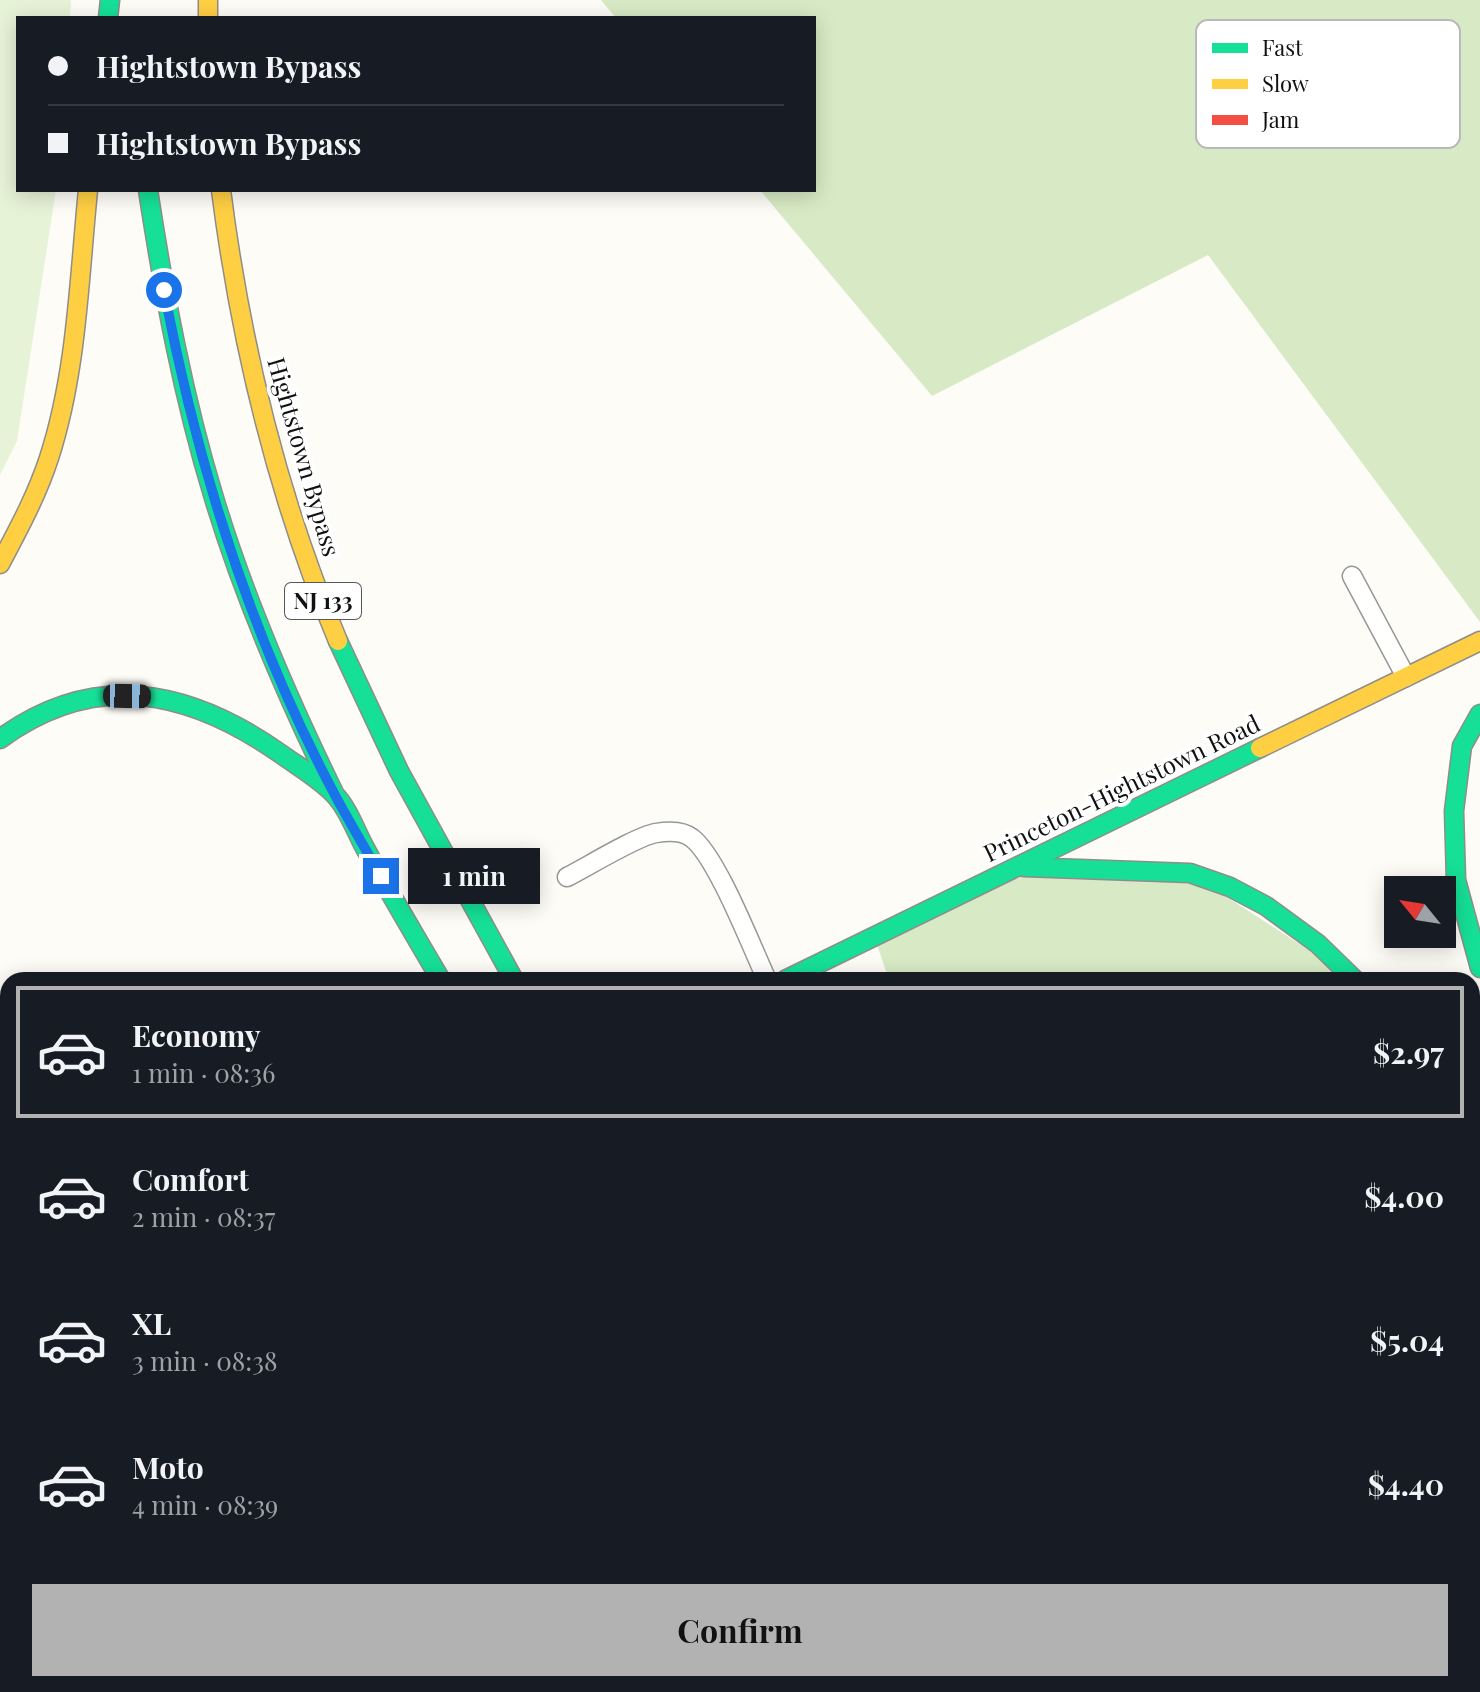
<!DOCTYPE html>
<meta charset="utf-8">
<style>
body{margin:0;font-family:"Playfair Display",serif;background:#242831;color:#f1f3f6;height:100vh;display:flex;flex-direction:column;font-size:30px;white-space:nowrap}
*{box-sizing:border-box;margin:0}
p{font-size:26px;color:#9ea1a6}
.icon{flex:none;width:44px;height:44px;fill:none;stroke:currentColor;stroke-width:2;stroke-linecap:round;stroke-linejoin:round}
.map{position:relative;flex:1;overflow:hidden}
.panel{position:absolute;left:0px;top:972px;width:1480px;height:720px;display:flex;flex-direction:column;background:#171b24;border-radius:24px 24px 0 0;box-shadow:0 4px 20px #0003}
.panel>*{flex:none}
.top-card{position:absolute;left:16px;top:16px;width:800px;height:176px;border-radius:0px;box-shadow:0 4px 20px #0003;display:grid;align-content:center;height:176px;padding:0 32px;background:#171b24}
.needle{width:52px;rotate:300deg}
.controls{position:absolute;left:1384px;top:876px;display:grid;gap:16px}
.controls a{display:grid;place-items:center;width:72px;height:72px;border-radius:0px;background:#171b24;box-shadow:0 4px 20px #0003;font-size:40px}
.end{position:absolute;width:36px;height:36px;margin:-18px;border:10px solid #1a73e8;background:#fff;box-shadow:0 0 0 4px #fff}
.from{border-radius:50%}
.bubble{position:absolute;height:56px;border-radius:0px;background:#171b24;box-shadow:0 4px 20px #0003;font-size:26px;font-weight:700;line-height:56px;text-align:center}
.car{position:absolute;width:24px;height:48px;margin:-24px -12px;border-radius:10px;box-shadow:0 0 6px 2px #0007;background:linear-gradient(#222 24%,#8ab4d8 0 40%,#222 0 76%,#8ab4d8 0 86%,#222 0)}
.top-card b{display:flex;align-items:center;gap:28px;height:76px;font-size:30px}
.top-card b+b{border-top:2px solid #363941}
.top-card i{width:20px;height:20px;background:#f1f3f6}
ul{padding:14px 0 0;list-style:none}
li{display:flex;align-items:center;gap:24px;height:132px;margin:0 16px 12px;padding:0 16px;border:4px solid transparent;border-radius:0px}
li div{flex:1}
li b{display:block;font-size:30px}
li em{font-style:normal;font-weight:700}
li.on{border-color:#b2b2b3}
li>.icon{width:72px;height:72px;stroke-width:1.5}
.button{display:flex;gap:16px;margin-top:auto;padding:16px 32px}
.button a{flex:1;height:92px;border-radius:0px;background:#b2b2b3;color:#111;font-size:32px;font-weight:700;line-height:92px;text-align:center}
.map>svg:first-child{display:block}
</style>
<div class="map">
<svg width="1480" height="1692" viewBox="0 0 1480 1692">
<rect width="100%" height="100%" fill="#fdfcf7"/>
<path fill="#f5f0f3" d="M8,1420V1684H804L809,1692H0V1424Z"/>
<path fill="#e7f3d7" d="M0,0H71L70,18H18V190H56L17,441L0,475Z"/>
<path fill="#d8eac5" d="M601,0H1480V622L1208,255L932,396L760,190H814V18H616Z
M1017,867L1190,873L1355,980H889L874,936Z
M1472,1182L1480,1213V1414L1472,1447Z
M578,1684H714L707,1692H571Z
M917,1684H1318L1307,1692H925Z"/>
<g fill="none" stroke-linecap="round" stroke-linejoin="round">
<g stroke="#979795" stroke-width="21">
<path id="lane" d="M1352,576L1406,677
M567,877C587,867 637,836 656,833C668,831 682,830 692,838C717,857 752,948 767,980"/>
</g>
<g stroke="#8e8d8b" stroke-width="21">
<path id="fast" d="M108,18L110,0
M148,190C164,294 183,397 214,498C245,601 288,699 335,795
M338,641L399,771L514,980
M1480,714L1462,746L1454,811L1456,880L1480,968
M0,739C96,669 190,690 281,754C299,767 320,779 335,795C349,810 355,830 365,848C389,892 415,936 441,980
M1024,867L1190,873L1230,887L1266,906L1318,944L1355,980
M785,980L1260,748
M1472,1182L1480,1213
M1472,1577L1480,1560
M840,1684L845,1692
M1394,1692L1402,1684"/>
</g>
<g stroke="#8e8d8b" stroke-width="21">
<path id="slow" d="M208,0V18
M221,190C241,346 277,496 338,641
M0,564C18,530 37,495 49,458C77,372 79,279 88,190
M1260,748L1480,641
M0,1160L8,1166
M1472,1447L1480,1414
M917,1684L925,1692"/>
</g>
<g stroke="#8e8d8b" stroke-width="21">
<path id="jam" d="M0,1348L8,1344
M1307,1692L1318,1684"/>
</g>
<use href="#lane" stroke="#fffffe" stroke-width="18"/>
<use href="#fast" stroke="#16e098" stroke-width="18"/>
<use href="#slow" stroke="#ffcf43" stroke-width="18"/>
<use href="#jam" stroke="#f24e42" stroke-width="18"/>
</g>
<path fill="#716f6d" d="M213,1684H217L221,1692H218Z"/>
<path fill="#a19f9c" stroke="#716f6d" stroke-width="2" d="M109,1684H213L218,1692H96Z"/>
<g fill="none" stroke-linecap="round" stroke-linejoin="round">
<path stroke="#1a73e8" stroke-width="10" d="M164,290C197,465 252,640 336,797C350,823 366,850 381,876"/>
</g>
<g text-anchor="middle" stroke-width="8" stroke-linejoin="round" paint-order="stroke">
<rect fill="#fff" stroke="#585858" stroke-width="2" x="285" y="583" width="76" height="36" rx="6"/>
<g font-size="22" font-weight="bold" fill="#111">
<text x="323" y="609">NJ 133</text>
</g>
<g font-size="24" fill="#111" stroke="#fff">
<text transform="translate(303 457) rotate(74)" y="8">Hightstown Bypass</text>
<text transform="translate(1122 789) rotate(-26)" y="8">Princeton-Hightstown Road</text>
</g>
</g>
<rect x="1196" y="20" width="264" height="128" rx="12" fill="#fff" stroke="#b8b8b8" stroke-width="2"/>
<rect x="1212" y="43" width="36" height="10" fill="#16e098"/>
<rect x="1212" y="79" width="36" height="10" fill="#ffcf43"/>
<rect x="1212" y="115" width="36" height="10" fill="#f24e42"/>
<g font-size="22" fill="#111">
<text x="1262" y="56">Fast</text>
<text x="1262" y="92">Slow</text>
<text x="1262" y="128">Jam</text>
</g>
</svg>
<div class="controls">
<a><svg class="needle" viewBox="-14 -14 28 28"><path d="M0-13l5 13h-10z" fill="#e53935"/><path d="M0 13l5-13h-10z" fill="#9ea1a6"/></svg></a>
</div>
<i class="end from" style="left:164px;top:290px"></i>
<i class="end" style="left:381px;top:876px"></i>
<div class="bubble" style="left:408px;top:848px;width:132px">1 min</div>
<i class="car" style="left:127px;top:696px;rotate:91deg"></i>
<div class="top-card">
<b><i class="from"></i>Hightstown Bypass</b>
<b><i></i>Hightstown Bypass</b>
</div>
<section class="panel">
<ul>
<li class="on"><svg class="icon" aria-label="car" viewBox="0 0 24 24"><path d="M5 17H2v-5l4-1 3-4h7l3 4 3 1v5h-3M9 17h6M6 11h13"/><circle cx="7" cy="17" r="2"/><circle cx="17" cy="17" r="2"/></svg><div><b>Economy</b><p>1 min · 08:36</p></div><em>$2.97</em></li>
<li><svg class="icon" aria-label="car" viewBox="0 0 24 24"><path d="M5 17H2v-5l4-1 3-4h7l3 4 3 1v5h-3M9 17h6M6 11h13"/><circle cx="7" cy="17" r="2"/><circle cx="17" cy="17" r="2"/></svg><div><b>Comfort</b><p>2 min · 08:37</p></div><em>$4.00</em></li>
<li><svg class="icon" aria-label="car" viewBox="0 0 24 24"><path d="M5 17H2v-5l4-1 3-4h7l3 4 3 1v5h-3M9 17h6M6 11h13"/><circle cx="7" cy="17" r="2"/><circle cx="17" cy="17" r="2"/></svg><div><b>XL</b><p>3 min · 08:38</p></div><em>$5.04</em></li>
<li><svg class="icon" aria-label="car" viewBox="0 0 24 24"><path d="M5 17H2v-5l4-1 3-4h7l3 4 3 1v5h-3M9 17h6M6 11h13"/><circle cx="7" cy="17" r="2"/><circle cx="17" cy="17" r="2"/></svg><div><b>Moto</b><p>4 min · 08:39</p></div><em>$4.40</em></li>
</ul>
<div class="button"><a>Confirm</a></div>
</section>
</div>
